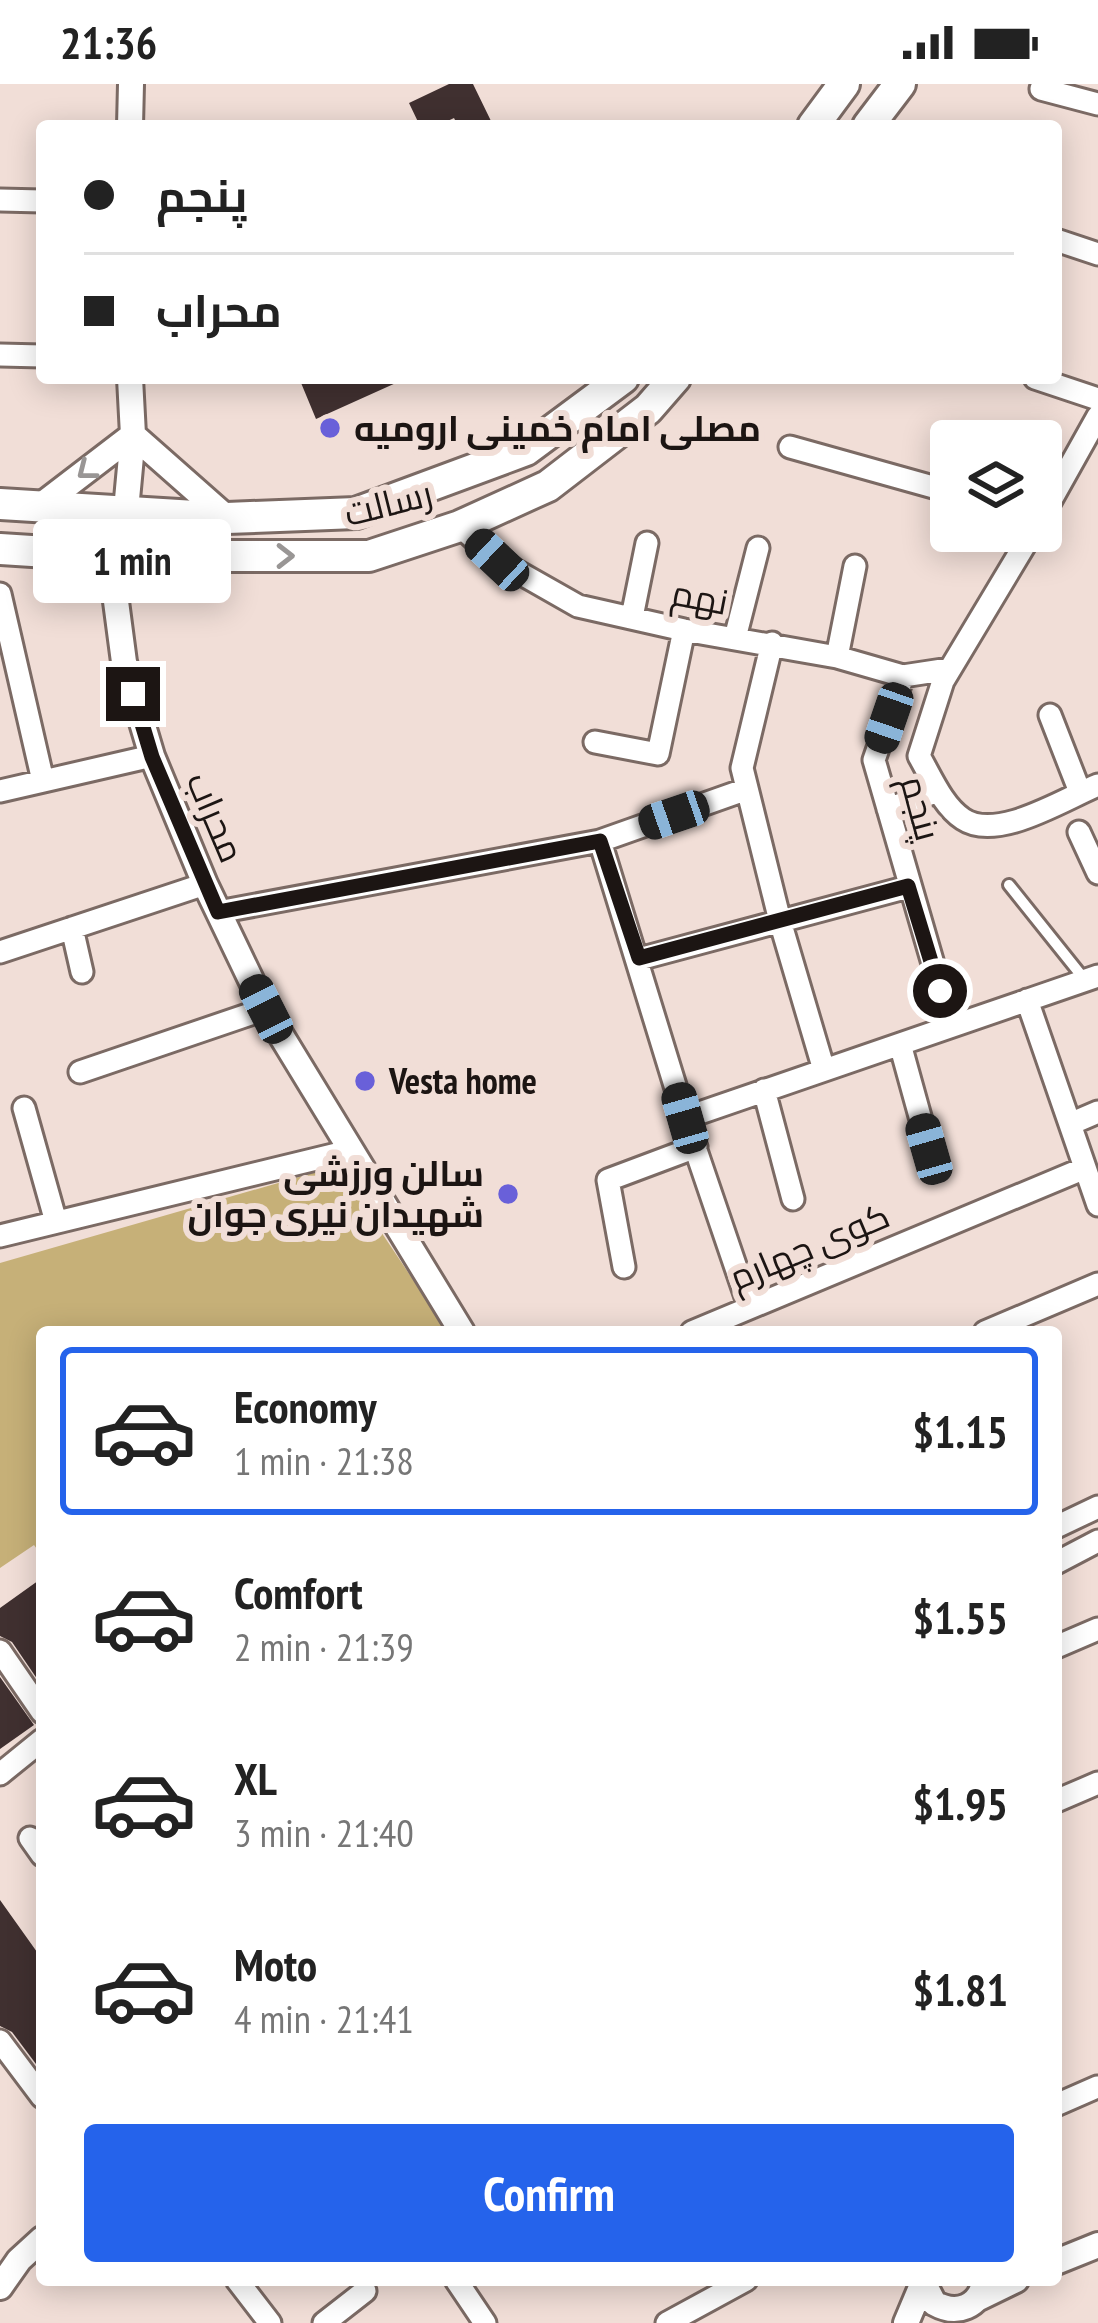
<!DOCTYPE html>
<meta charset="utf-8">
<style>
body{margin:0;font-family:"PT Sans Narrow",Cairo,sans-serif;background:#f6f6f6;color:#222;height:100vh;display:flex;flex-direction:column;font-size:45px;white-space:nowrap}
*{box-sizing:border-box;margin:0}
p{font-size:39px;color:#767676}
.icon{flex:none;width:66px;height:66px;fill:none;stroke:currentColor;stroke-width:2;stroke-linecap:round;stroke-linejoin:round}
.map{position:relative;flex:1;overflow:hidden}
.sheet{position:absolute;left:36px;top:1242px;width:1026px;height:960px;display:flex;flex-direction:column;background:#fff;border-radius:12px;box-shadow:0 6px 30px #0003}
.sheet>*{flex:none}
.banner{position:absolute;left:36px;top:36px;width:1026px;height:264px;border-radius:12px;box-shadow:0 6px 30px #0003;display:grid;align-content:center;height:264px;padding:0 48px;background:#fff}
.tools{position:absolute;left:930px;top:336px;display:grid;gap:24px}
.tools a{display:grid;place-items:center;width:132px;height:132px;border-radius:12px;background:#fff;box-shadow:0 6px 30px #0003;font-size:60px}
.end{position:absolute;width:54px;height:54px;margin:-27px;border:15px solid #1c1513;background:#fff;box-shadow:0 0 0 6px #fff}
.from{border-radius:50%}
.bubble{position:absolute;height:84px;border-radius:12px;background:#fff;box-shadow:0 6px 30px #0003;font-size:39px;font-weight:600;line-height:84px;text-align:center}
.car{position:absolute;width:36px;height:72px;margin:-36px -18px;border-radius:15px;box-shadow:0 0 9px 3px #0007;background:linear-gradient(#222 24%,#8ab4d8 0 40%,#222 0 76%,#8ab4d8 0 86%,#222 0)}
.banner b{display:flex;align-items:center;gap:42px;height:114px;font-size:45px}
.banner b+b{border-top:3px solid #e0e0e0}
.banner i{width:30px;height:30px;background:#222}
ul{padding:21px 0 0;list-style:none}
li{display:flex;align-items:center;gap:36px;height:168px;margin:0 24px 18px;padding:0 24px;border:6px solid transparent;border-radius:12px}
li div{flex:1}
li b{display:block;font-size:45px}
li em{font-style:normal;font-weight:600}
li.current{border-color:#2563eb}
li>.icon{width:108px;height:108px;stroke-width:1.5}
.action{display:flex;gap:24px;margin-top:auto;padding:24px 48px}
.action a{flex:1;height:138px;border-radius:12px;background:#2563eb;color:#fff;font-size:48px;font-weight:600;line-height:138px;text-align:center}
.status{display:flex;justify-content:space-between;align-items:center;height:84px;padding:0 60px;background:#fff;direction:ltr}
.status svg{height:33px;fill:currentColor}
.map>svg:first-child{display:block}
</style>
<div class="status"><b>21:36</b><svg viewBox="0 0 49 12"><path d="M0 12V9h3v3zM5 12V6h3v6zM10 12V3h3v9zM15 12V0h3v12zM26 1h20v11H26zM47 4h2v5h-2z"/></svg></div>
<div class="map">
<svg width="1098" height="2239" viewBox="0 0 1098 2239">
<rect width="100%" height="100%" fill="#f1ded7"/>
<path fill="#c6b078" d="M337,1082L448,1248H42V1472L34,1461L0,1484V1179Z"/>
<path fill="#403030" d="M449,0H473L491,37L480,42H458L454,34L437,42H420L409,19Z
M299,294H407L316,335Z
M42,1494V1602L12,1558L0,1552V1524Z
M0,1593L34,1641L0,1665Z
M0,1816L42,1875V1988L12,1948L0,1942Z"/>
<g fill="none" stroke-linecap="round" stroke-linejoin="round">
<g stroke="#7b6a64" stroke-width="16">
<path id="service" d="M1009,801L1085,896"/>
</g>
<g stroke="#7b6a64" stroke-width="27">
<path id="minor" d="M1041,5L1098,20
M0,116L42,117
M1056,156L1098,170
M0,271L42,272
M1035,294L1098,315
M790,363L951,408
M1041,434L1098,332
M460,442L497,476L578,522L684,546L837,573L903,592L949,585
M1033,447L943,597L919,672C931,693 943,722 963,735C997,758 1064,715 1098,701
M0,510L43,697
M632,533L647,459
M735,554L758,464
M772,559L742,684L780,837L824,986
M837,573L855,482
M903,592L874,676L951,942
M1050,631L1080,708
M595,658L658,670L684,546
M0,707L152,672
M888,725L938,707
M1079,748L1098,789
M600,757L747,705
M218,828L600,757L685,1034L749,1222
M72,844L82,888
M0,868L205,800
M639,875L908,803
M1027,916L1098,1121
M900,960L929,1065
M80,988L265,925
M764,1006L793,1115
M24,1024L56,1138
M685,1034L1098,892
M1070,1040L1098,1028
M0,1152L349,1067
M624,1183L608,1096L696,1063
M692,1248L1085,1084
M985,1248L1098,1200
M1056,1443L1098,1423
M1056,1479L1098,1457
M1056,1563L1098,1545
M0,1567L42,1628
M0,1690L42,1656
M1056,1717L1098,1699
M30,1754L42,1771
M0,1957L42,2013
M1056,2021L1097,2003
M237,2196L270,2239
M456,2196L485,2239
M324,2239L365,2207
M667,2239L746,2196"/>
</g>
<g stroke="#7b6a64" stroke-width="30">
<path id="tertiary" d="M130,42L131,0
M39,423L133,351L227,434
M126,426L133,351L130,294
M110,472L124,578L152,672L205,800L265,925L462,1248
M1056,2178L1098,2161
M922,2196L934,2219C957,2232 980,2223 985,2196
M0,2203L19,2176L42,2155
M979,2214L1016,2196
M906,2239L922,2201"/>
</g>
<g stroke="#7b6a64" stroke-width="36">
<path id="primary" d="M813,42L844,0
M868,42L900,0
M0,420L227,434L356,429L526,366L623,294
M0,465L110,472H369L460,442L548,402L648,325L675,294"/>
</g>
<use href="#service" stroke="#fff" stroke-width="10"/>
<use href="#minor" stroke="#fff" stroke-width="21"/>
<use href="#tertiary" stroke="#fff" stroke-width="24"/>
<use href="#primary" stroke="#fff" stroke-width="30"/>
</g>
<defs><path id="oneway-chevron" d="M-2-3.5L2.5 0L-2 3.5" fill="none" stroke-width="1.6" stroke-linecap="round" stroke-linejoin="round" transform="scale(3)"/></defs>
<g stroke="#999695">
<use href="#oneway-chevron" transform="translate(86 387) rotate(142)"/>
<use href="#oneway-chevron" transform="translate(285 472)"/>
</g>
<g fill="none" stroke-linecap="round" stroke-linejoin="round">
<path stroke="#1c1513" stroke-width="15" d="M133,610L152,673L218,828L600,757L639,874L908,802L940,907"/>
</g>
<g fill="#6960d9" stroke="#f1ded7" stroke-width="4.5">
<circle cx="330" cy="344" r="12"/>
<circle cx="365" cy="997" r="12"/>
<circle cx="508" cy="1110" r="12"/>
</g>
<g text-anchor="middle" stroke-width="12" stroke-linejoin="round" paint-order="stroke">
<g font-size="36" font-weight="bold" fill="#1c1513" stroke="#f1ded7" text-anchor="start">
<text x="354" y="357">مصلی امام خمینی ارومیه</text>
<text x="389" y="1010">Vesta home</text>
<text x="484" y="1102" text-anchor="end">سالن ورزشی<tspan x="484" dy="41">شهیدان نیری جوان</tspan></text>
</g>
<g font-size="36" fill="#1c1513" stroke="#f1ded7">
<text transform="translate(388 419) rotate(-14)" y="13">رسالت</text>
<text transform="translate(700 513) rotate(11)" y="13">نهم</text>
<text transform="translate(921 724) rotate(75)" y="13">پنجم</text>
<text transform="translate(216 733) rotate(67)" y="13">محراب</text>
<text transform="translate(809 1162) rotate(-23)" y="13">کوی چهارم</text>
</g>
</g>
</svg>
<div class="tools">
<a><svg class="icon" aria-label="layers" viewBox="0 0 24 24"><path d="M12 4l9 5-9 5-9-5zM3 14l9 5 9-5"/></svg></a>
</div>
<i class="end from" style="left:940px;top:907px"></i>
<i class="end" style="left:133px;top:610px"></i>
<div class="bubble" style="left:33px;top:435px;width:198px">1 min</div>
<i class="car" style="left:497px;top:476px;rotate:313deg"></i>
<i class="car" style="left:889px;top:634px;rotate:199deg"></i>
<i class="car" style="left:674px;top:731px;rotate:251deg"></i>
<i class="car" style="left:266px;top:925px;rotate:333deg"></i>
<i class="car" style="left:685px;top:1034px;rotate:344deg"></i>
<i class="car" style="left:929px;top:1065px;rotate:344deg"></i>
<div class="banner">
<b><i class="from"></i>پنجم</b>
<b><i></i>محراب</b>
</div>
<section class="sheet">
<ul>
<li class="current"><svg class="icon" aria-label="car" viewBox="0 0 24 24"><path d="M5 17H2v-5l4-1 3-4h7l3 4 3 1v5h-3M9 17h6M6 11h13"/><circle cx="7" cy="17" r="2"/><circle cx="17" cy="17" r="2"/></svg><div><b>Economy</b><p>1 min · 21:38</p></div><em>$1.15</em></li>
<li><svg class="icon" aria-label="car" viewBox="0 0 24 24"><path d="M5 17H2v-5l4-1 3-4h7l3 4 3 1v5h-3M9 17h6M6 11h13"/><circle cx="7" cy="17" r="2"/><circle cx="17" cy="17" r="2"/></svg><div><b>Comfort</b><p>2 min · 21:39</p></div><em>$1.55</em></li>
<li><svg class="icon" aria-label="car" viewBox="0 0 24 24"><path d="M5 17H2v-5l4-1 3-4h7l3 4 3 1v5h-3M9 17h6M6 11h13"/><circle cx="7" cy="17" r="2"/><circle cx="17" cy="17" r="2"/></svg><div><b>XL</b><p>3 min · 21:40</p></div><em>$1.95</em></li>
<li><svg class="icon" aria-label="car" viewBox="0 0 24 24"><path d="M5 17H2v-5l4-1 3-4h7l3 4 3 1v5h-3M9 17h6M6 11h13"/><circle cx="7" cy="17" r="2"/><circle cx="17" cy="17" r="2"/></svg><div><b>Moto</b><p>4 min · 21:41</p></div><em>$1.81</em></li>
</ul>
<div class="action"><a>Confirm</a></div>
</section>
</div>
